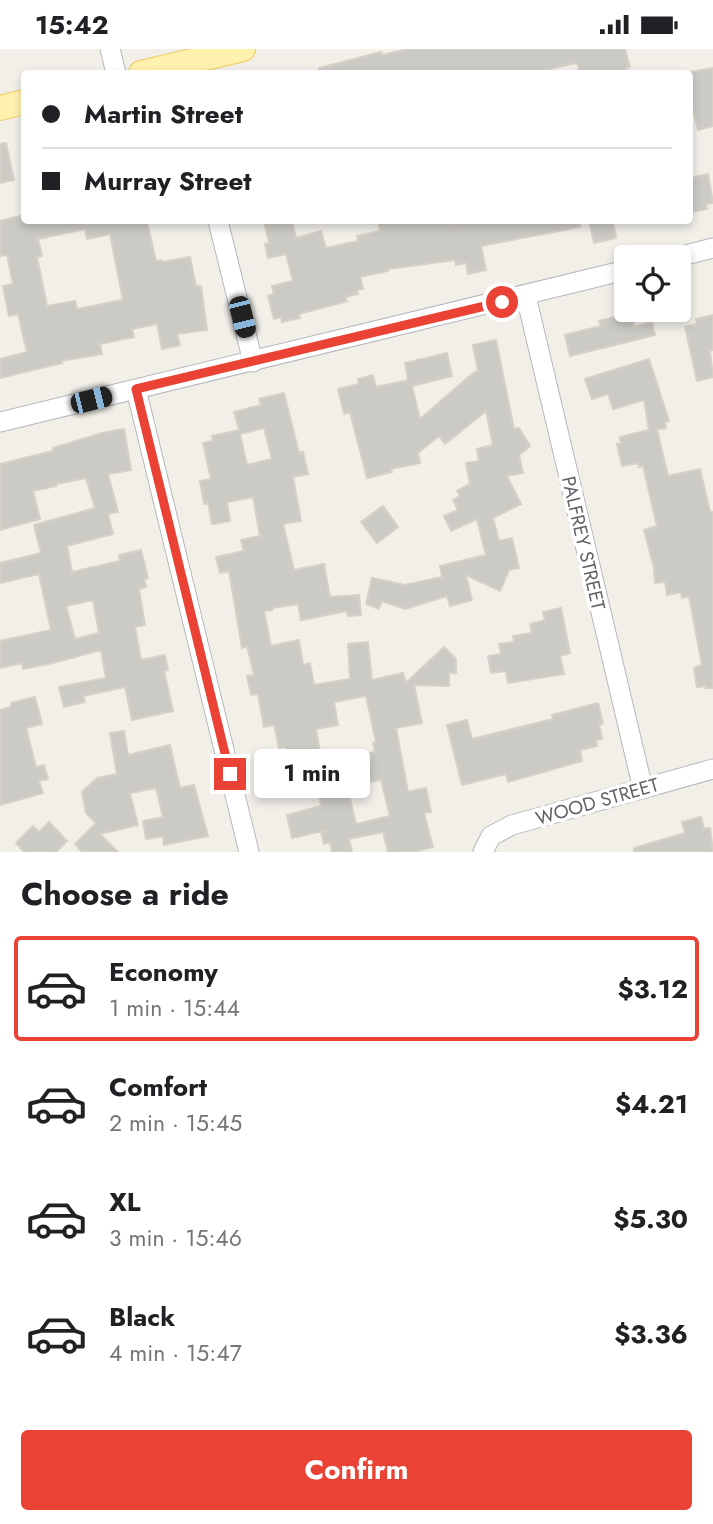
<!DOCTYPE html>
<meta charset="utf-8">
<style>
body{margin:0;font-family:Jost,sans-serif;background:#f2f2f2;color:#202124;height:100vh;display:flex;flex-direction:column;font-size:26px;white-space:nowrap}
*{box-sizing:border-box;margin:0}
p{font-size:23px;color:#757577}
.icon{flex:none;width:38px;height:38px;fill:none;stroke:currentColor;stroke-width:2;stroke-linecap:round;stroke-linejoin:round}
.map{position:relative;height:803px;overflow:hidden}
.panel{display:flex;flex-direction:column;background:#fff;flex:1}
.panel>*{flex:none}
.banner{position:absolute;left:21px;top:21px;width:672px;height:154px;border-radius:7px;box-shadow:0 4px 10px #0003;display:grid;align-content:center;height:154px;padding:0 21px;background:#fff}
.controls{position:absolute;left:614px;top:196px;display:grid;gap:14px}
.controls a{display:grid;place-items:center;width:77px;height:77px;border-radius:7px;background:#fff;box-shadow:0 4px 10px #0003;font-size:35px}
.end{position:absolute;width:32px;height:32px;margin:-16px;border:9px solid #ea4335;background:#fff;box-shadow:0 0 0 4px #fff}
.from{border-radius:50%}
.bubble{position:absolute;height:49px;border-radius:7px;background:#fff;box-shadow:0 4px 10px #0003;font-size:23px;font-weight:700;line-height:49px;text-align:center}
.car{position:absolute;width:21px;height:42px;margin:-21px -10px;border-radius:9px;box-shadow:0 0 5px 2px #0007;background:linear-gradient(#222 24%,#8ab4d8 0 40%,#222 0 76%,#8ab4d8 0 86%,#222 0)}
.banner b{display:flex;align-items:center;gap:24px;height:66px;font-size:26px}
.banner b+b{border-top:2px solid #e0e0e0}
.banner i{width:18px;height:18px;background:#202124}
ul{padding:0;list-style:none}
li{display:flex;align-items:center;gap:21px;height:105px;margin:0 14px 10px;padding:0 7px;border:4px solid transparent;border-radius:7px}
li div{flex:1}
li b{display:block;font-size:26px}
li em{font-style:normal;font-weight:700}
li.selected{border-color:#ea4335}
li>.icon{width:63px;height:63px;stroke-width:1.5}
h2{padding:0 21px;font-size:32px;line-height:84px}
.primary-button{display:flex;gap:14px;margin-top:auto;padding:14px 21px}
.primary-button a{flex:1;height:80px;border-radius:7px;background:#ea4335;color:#fff;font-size:28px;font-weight:700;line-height:80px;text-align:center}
.status{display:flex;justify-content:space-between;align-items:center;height:49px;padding:0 35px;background:#fff;direction:ltr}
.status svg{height:19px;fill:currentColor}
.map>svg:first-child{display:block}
</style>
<div class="status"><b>15:42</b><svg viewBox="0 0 49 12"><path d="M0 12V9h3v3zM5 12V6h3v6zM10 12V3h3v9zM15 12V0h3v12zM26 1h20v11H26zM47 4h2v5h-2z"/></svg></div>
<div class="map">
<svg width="713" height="803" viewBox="0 0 713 803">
<rect width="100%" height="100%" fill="#f1efe8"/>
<path fill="#cccac5" stroke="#d6d1c6" stroke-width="2" fill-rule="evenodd" d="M409,0H625L630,18L626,19L627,24H580L577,14L531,24H319V19L381,3L382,6Z
M713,19V77L698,81L690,46V23Z
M6,94L14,131L0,134V95Z
M708,125L713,154L706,155L707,160L692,163L690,129Z
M24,166V172H147L156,212L162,211L163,213L190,208L196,237H201L207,281L177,285L180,296L162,300L157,275L132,280L134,288L100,295L102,305L61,312L62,314L0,329V310L27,303L18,265L9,267L3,237L13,235L7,206L0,207V172ZM85,180L87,190L110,185L123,251L77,260L75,252L47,257L37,208L42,207L38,190Z
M279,172H292L296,189L321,182L326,199L358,192L357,187L380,182L378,172H451L452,176L477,172H579L580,178L481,197L486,221L468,225L466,214L456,216L455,211L388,220V222L360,228L363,240L357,241L358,245L345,248L347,252L299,265L300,269L282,273L281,268L274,270L268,247L274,245L272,237L293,232L286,205L268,209L265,195L269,194L265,176Z
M589,172H613L616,189L594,194Z
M623,266L624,271L632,269L634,278L652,273L655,286L570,307L565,286L601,277L599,272Z
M713,266V301L710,302L713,328L697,332L685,278L697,275L696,270Z
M496,291L514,380L519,379L530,397L519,406L523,424L507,427L521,455L493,469L499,492L512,489L519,519L509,521L500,542L466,526L472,551L450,557L447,547L405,560L382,552L379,560L366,555L372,529L405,536L442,528L440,517L486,506L477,470L451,482L444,467L458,461L453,451L460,447L457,442L470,435L466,414L479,412L477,400L493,396L486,362L445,395L439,387L418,404L420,414L391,420L392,423L367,429L350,363L344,365L338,340L359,335L358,330L373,326L376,338L408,331L405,314L447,304L452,327L412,337L420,370L473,324L478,322L473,296Z
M649,310L669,372L665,373L666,379L657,380L668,427L700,420L710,463H713V639H706V637L697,638L694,619L702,616L689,547L682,549L681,543L667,546L665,533L655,534L654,519L644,481L657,477L643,417L639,418L638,414L622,417L617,395H621L620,388L649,381L644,351L613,360L608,345L592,350L585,330Z
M284,344L299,404L303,403L308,425L293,428L301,472L283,475L294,521L324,515L330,548L359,546L361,566L348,567L347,562L301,571L298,555L272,559V561L264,562L271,597L299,591L303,616L310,614L314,636L350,630L348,595L368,593L372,631L403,624L406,634L444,598L456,610V624H449V637L414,636L422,674L396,679L408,743L426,739L431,763L424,764L433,798L414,803H388L383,783L349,790L352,803H332L330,793L324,795L321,783L327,781L292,789L287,766L321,757L317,732L311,733L305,703L286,706L285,698L279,699L274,676L264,678L258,645L251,646L247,627L254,626L247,597L242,599L229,522L220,524L216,508L244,502L241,491L260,487L253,448L227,453L230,472L212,475L208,454L204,455L200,432L211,430L203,394L213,392L212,387L239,381L234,363L261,356L259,350ZM264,379L272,410L247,416L240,385ZM366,647L376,693L373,694L375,703L322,714L316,680L338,676L334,653ZM381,731L390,767L356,775L347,737Z
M124,380L131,421L108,425L118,463L108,465L113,485L67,497L72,523L120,512L119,506L141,501L148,529L144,530L146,538L139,540L145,576L135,578L141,611L165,606L168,621L164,622L173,662L132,671L125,638L83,647L85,653L64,658L59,638L106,629L101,601L53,614L23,620L22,614L0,619V592L51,581L39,525L0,534V514L41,504L34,476L95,459L86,429L56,435V437L33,442L40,470L0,481V415L53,402V399L102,384ZM93,551L99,584L75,590L66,557Z
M383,457L398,478L377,494L361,473Z
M561,559L570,604L560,607L564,625L508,634L506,622L491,624L488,607L501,605L499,595L514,593L513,587L532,584L530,575L545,571L543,563Z
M35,648L42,675L26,679L36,718L44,716L48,730L39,732L43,744L0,756V661L11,658V654Z
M598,654L603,675L599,676L602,690L596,691L597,697L580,701L582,712L508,733L506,725L462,736L447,676L467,671L472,690L553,670L552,666Z
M124,682L128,706L170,696L180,739L194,736L208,787L164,796L163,787L146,790L143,772L163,768L156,739L130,744L138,776L100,785L118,803H82L75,795L96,774L86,764L82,743L97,729L117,725L110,684Z
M701,768L704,780L710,779L713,803H634V799L685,784L682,773Z
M49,773L67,792L56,803H24L16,794L33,777L39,783Z"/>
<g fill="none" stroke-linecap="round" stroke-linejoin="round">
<g stroke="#b5b8bc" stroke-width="21">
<path id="minor" d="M110,0L116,24
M218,172L253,313
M678,208L713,199
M526,247L643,740
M136,340L249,803
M0,373L626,221
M483,803L491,787L512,776L713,720"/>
</g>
<g stroke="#f2c960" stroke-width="26">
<path id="major" d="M141,24L243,0
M0,59L24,53"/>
</g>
<use href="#minor" stroke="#fff" stroke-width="19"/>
<use href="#major" stroke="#fff2af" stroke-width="24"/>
</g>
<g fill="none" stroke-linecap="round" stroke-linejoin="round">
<path stroke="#ea4335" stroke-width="9" d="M230,725L136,340L502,253"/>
</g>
<g text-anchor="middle" stroke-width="7" stroke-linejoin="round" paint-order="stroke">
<g font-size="19" fill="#5f6368" stroke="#fff">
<text transform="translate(584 494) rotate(77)" y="7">PALFREY STREET</text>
<text transform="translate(597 752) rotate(-16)" y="7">WOOD STREET</text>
</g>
</g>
</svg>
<div class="controls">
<a><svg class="icon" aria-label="locate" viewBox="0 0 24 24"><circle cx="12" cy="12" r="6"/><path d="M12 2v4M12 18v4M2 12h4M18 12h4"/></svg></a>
</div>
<i class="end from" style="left:502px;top:253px"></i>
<i class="end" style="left:230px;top:725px"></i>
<div class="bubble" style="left:254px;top:700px;width:116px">1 min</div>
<i class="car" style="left:242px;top:268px;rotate:166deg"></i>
<i class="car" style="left:91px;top:351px;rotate:76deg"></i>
<div class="banner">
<b><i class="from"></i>Martin Street</b>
<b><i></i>Murray Street</b>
</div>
</div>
<section class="panel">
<h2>Choose a ride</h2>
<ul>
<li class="selected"><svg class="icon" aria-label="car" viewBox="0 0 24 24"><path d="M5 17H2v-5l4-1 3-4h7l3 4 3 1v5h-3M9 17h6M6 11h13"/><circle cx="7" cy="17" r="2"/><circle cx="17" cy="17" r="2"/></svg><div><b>Economy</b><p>1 min · 15:44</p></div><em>$3.12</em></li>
<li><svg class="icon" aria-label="car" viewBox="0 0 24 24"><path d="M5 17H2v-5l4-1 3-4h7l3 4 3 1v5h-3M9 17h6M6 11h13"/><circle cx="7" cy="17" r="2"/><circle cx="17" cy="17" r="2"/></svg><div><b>Comfort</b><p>2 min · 15:45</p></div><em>$4.21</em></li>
<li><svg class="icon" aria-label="car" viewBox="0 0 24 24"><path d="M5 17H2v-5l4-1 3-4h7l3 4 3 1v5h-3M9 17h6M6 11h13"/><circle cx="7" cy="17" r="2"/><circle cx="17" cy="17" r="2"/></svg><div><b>XL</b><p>3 min · 15:46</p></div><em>$5.30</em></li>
<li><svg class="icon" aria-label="car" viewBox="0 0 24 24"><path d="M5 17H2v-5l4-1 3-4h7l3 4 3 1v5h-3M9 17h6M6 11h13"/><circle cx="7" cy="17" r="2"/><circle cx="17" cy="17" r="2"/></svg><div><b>Black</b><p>4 min · 15:47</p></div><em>$3.36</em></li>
</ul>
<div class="primary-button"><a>Confirm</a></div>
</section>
